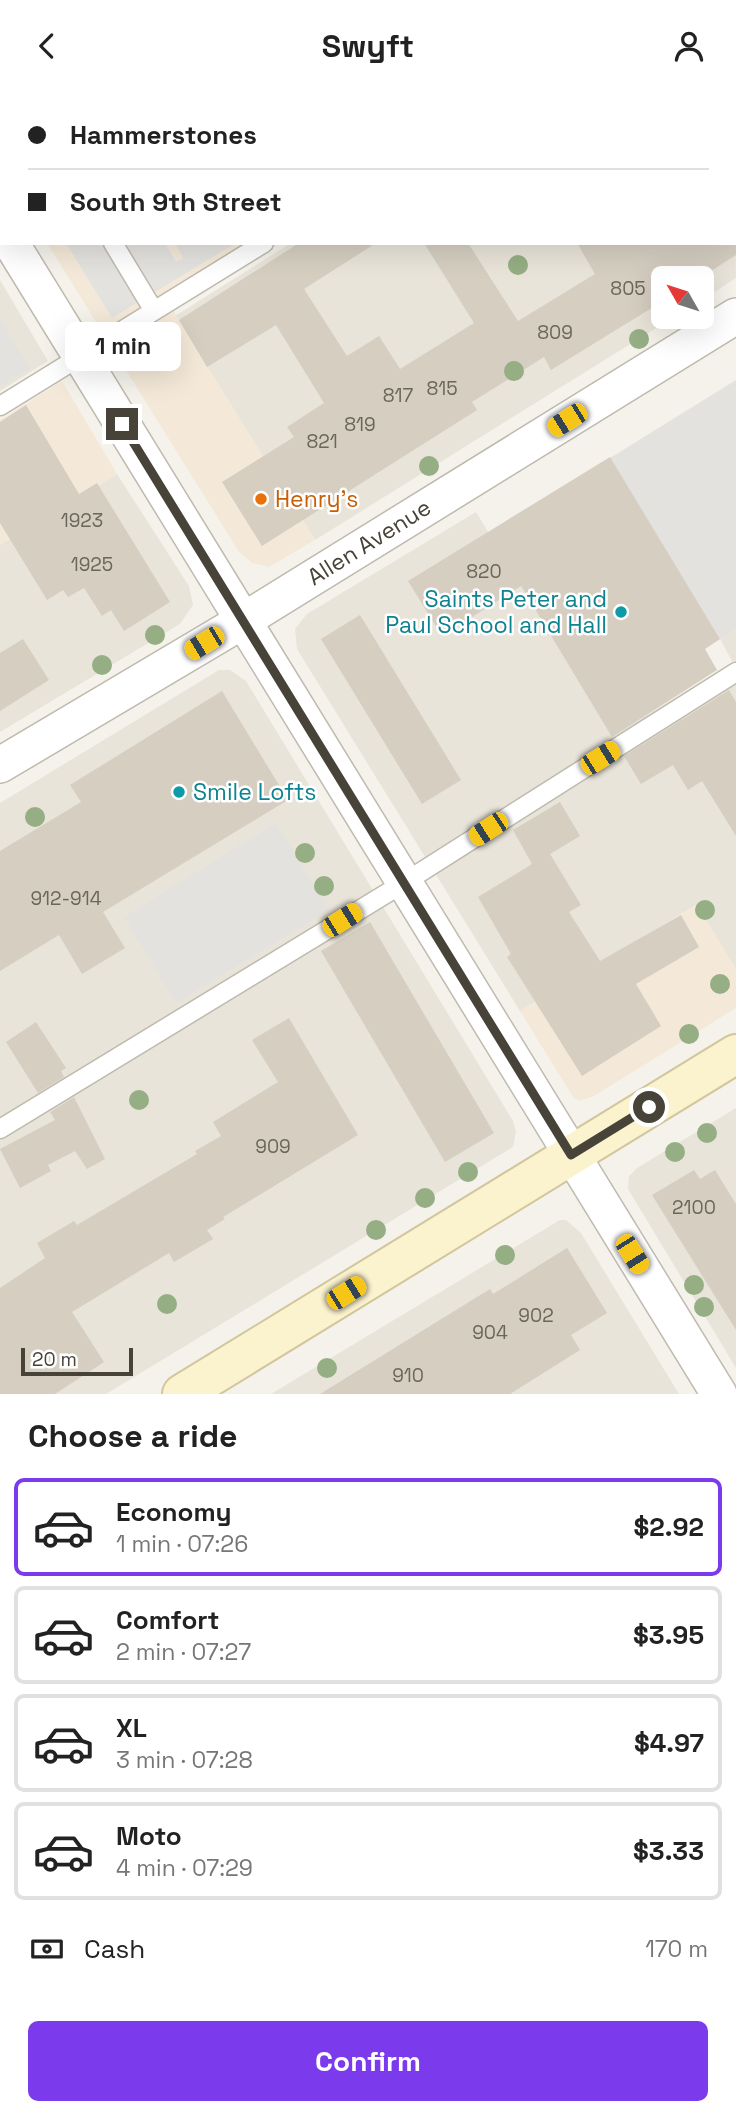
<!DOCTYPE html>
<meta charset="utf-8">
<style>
body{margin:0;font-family:"Space Grotesk",sans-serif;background:#f2f2f2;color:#222;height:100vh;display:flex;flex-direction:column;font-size:26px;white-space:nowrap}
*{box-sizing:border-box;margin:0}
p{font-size:23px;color:#767676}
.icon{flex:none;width:38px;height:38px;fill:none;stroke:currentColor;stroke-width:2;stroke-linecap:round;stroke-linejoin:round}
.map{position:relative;height:1303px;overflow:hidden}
.panel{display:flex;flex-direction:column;background:#fff;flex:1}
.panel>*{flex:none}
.top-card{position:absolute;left:0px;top:0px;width:737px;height:154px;box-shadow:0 7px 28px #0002;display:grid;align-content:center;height:154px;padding:0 28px;background:#fff}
.needle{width:46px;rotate:309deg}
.controls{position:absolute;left:651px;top:175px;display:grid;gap:14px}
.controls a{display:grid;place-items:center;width:63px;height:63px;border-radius:10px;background:#fff;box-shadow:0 7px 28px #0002;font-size:35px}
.scale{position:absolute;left:21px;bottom:18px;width:112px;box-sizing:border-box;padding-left:7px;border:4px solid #484339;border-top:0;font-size:19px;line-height:24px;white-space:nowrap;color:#484339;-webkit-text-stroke:5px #fff;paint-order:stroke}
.end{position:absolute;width:32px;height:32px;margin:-16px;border:9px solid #484339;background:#fff;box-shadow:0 0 0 4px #fff}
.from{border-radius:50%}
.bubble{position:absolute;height:49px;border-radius:10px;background:#fff;box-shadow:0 7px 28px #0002;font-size:23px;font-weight:700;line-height:49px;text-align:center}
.car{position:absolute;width:21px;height:42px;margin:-21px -10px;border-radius:9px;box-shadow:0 0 5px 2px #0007;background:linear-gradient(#f5c518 24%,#345 0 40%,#f5c518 0 76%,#345 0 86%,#f5c518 0)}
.top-card b{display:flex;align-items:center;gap:24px;height:66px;font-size:26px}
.top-card b+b{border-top:2px solid #e0e0e0}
.top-card i{width:18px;height:18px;background:#222}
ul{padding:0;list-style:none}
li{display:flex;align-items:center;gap:21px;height:98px;margin:0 14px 10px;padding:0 14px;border:4px solid #e0e0e0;border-radius:10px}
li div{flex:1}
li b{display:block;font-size:26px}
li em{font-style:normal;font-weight:700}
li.current{border-color:#7c3aed}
li>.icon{width:63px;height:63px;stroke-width:1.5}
h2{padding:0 28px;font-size:32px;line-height:84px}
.pay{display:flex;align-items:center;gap:18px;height:77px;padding:0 28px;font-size:26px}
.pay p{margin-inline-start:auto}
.cta{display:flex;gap:14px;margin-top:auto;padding:14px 28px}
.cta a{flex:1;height:80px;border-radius:10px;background:#7c3aed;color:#fff;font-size:28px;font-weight:700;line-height:80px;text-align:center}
header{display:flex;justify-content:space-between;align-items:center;height:91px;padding:0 28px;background:#fff;font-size:32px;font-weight:700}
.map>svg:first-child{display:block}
</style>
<header><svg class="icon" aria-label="back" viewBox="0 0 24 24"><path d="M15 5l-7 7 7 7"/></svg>Swyft<svg class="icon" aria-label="person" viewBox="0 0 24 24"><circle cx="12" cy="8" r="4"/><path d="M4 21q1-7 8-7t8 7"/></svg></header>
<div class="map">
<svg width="736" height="1303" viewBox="0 0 736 1303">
<rect width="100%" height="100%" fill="#f4f2eb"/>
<path fill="#e8e4d9" d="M735,132L736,187L702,209V187H663V226H674L315,449L175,225L291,152H735Z
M0,189L48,270L0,300Z
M117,383L189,495L193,514L180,533L0,641V454Z
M476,421L612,645L733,572L720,548L736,539V878L696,814L520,920L297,558L295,538L307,523Z
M219,579H230L246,590L513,1030L516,1041L513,1056L106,1303H0V712Z
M736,1017V1277L628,1098L629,1085L637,1077Z
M560,1129H566L581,1142L679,1303H271Z"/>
<path fill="#f4e9d8" d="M0,0H493L494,2H2V78Z
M47,152H249L164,205L315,449L269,476L252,472L239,461Z
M62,290L117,383L0,454V329Z
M697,814L736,878V917L594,1005L580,1010L573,1006L520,920Z"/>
<path fill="#e3e2df" d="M66,152H165L176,171L183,167L175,152H236L112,227Z
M0,228L30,277L0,295Z
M736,289V539L720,548L610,367Z
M276,732L329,819L176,912L124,826Z"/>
<path fill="#d5cec1" d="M299,152H376L304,198L347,265L379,245L400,278L474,232L424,152H468L518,230L595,183L577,152H736V164L700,187H663V210L551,279L544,266L472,311L477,319L262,455L222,391L294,346L287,336L324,312L276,234L207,276L179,229Z
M26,314L79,403L97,392L170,511L124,540L111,519L102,525L84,497L68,506L63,499L47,509L0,432V331Z
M610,366L720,548L705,558L717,579L612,646L521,495L442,545L408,490Z
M360,524L461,689L422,713L321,548Z
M23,548L49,589L0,620V562Z
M729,599L736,611V745L702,690L688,699L673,674L641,693L624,665Z
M222,600L288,709L103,821L125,857L82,883L59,844L0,880V760L81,711L70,694Z
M560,711L580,745L550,763L581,814L569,821L600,870L681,824L699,856L636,893L661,935L582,985L507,866L511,863L478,806L532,773L513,739Z
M370,831L494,1042L445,1071L321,860Z
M289,927L358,1044L223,1126L225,1128L207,1139L213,1148L174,1171L169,1162L72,1221L104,1271L55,1303H0V1197L45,1167L37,1152L74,1130L77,1134L197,1063L195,1060L221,1045L213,1031L278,991L252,949Z
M36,931L66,977L61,980L64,986L38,1002L6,951Z
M74,1006L105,1068L87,1078L75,1060L48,1074L51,1080L20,1097L0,1058L55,1029L50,1021Z
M694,1079L700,1088L715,1079L736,1113V1239L652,1104Z
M567,1157L607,1222L571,1244L580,1259L510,1303H320L490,1198L493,1203Z"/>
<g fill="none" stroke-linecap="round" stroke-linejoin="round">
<g stroke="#bfbaae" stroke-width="21">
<path id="lane" d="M19,0L20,2
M143,0L144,2
M510,2L513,0
M113,152L154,220
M0,315L264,152
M0,1038L402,793L736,581"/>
</g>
<g stroke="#bfbaae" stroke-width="38">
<path id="street" d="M688,0L690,2
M735,75L736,76
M11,152L719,1303
M0,674L241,531L736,225"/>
</g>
<g stroke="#d1c69d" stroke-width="42">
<path id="secondary" d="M182,1303L736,963"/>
</g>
<use href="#lane" stroke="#fff" stroke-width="18"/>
<use href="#street" stroke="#fff" stroke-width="35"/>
<use href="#secondary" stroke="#fbf2ce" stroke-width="38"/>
</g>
<g fill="#95ae84">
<circle cx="518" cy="174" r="10"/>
<circle cx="639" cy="248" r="10"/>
<circle cx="514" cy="280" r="10"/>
<circle cx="429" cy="375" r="10"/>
<circle cx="155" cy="544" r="10"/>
<circle cx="102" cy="574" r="10"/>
<circle cx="35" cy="726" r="10"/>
<circle cx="305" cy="762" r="10"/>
<circle cx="324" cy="795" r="10"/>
<circle cx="705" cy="819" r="10"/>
<circle cx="720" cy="893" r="10"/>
<circle cx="689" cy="943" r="10"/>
<circle cx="139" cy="1009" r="10"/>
<circle cx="707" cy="1042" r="10"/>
<circle cx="675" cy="1061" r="10"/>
<circle cx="468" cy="1081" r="10"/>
<circle cx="425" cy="1107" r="10"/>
<circle cx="376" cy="1139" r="10"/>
<circle cx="505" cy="1164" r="10"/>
<circle cx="694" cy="1194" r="10"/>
<circle cx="167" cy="1213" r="10"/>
<circle cx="704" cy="1216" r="10"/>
<circle cx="327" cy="1277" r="10"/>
</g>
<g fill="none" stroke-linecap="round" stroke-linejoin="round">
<path stroke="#484339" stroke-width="9" d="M122,333L571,1064L649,1016"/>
</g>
<circle fill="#e8710a" stroke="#fff" stroke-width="2.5" cx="261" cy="408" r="7"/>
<g fill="#0f9aa8" stroke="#fff" stroke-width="2.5">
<circle cx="621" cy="521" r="7"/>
<circle cx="179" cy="701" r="7"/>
</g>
<g text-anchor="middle" stroke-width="5" stroke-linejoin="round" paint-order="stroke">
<g font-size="19" fill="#6b665b">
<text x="628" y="204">805</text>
<text x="555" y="248">809</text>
<text x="442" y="304">815</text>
<text x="398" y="311">817</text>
<text x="360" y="340">819</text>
<text x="322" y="357">821</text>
<text x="82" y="436">1923</text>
<text x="92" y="480">1925</text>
<text x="484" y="487">820</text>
<text x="66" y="814">912-914</text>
<text x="273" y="1062">909</text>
<text x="694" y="1123">2100</text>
<text x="536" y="1231">902</text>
<text x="490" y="1248">904</text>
<text x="408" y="1291">910</text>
</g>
<g font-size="23" fill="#c56008" stroke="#fff" text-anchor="start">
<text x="275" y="416">Henry's</text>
</g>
<g font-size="23" fill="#484339" stroke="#fff">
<text transform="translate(369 451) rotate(-32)" y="8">Allen Avenue</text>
</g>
<g font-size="23" fill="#0d838f" stroke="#fff" text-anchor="end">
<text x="607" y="516">Saints Peter and<tspan x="607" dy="26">Paul School and Hall</tspan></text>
<text x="193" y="709" text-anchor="start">Smile Lofts</text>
</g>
</g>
</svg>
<div class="controls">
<a><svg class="needle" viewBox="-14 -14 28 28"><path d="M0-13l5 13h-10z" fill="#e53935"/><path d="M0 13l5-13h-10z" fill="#767676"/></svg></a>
</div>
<div class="scale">20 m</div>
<i class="end from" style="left:649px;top:1016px"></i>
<i class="end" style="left:122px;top:333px"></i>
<div class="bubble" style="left:65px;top:231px;width:116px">1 min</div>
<i class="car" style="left:567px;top:329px;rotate:238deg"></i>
<i class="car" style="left:204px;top:552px;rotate:239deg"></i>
<i class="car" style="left:600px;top:667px;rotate:58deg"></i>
<i class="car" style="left:488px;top:738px;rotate:237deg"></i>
<i class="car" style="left:342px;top:829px;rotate:58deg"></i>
<i class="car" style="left:632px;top:1163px;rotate:148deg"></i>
<i class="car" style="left:346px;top:1202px;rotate:58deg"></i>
<div class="top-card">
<b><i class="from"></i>Hammerstones</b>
<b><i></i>South 9th Street</b>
</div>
</div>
<section class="panel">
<h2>Choose a ride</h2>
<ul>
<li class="current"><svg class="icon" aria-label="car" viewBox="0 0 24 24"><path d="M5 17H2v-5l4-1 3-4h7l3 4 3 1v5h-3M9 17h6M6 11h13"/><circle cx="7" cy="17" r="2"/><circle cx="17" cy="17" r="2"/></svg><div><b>Economy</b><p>1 min · 07:26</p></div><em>$2.92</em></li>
<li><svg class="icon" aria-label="car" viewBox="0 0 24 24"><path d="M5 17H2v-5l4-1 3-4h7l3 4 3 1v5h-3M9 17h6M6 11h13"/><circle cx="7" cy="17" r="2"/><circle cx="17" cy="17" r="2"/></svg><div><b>Comfort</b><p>2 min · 07:27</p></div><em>$3.95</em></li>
<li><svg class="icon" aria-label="car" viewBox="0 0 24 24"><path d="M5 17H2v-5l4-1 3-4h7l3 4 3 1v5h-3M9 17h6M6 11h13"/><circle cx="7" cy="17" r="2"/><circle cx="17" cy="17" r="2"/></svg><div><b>XL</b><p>3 min · 07:28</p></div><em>$4.97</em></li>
<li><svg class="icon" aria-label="car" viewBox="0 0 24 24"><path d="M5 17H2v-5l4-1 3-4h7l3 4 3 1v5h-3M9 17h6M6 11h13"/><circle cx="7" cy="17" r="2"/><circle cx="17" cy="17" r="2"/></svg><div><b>Moto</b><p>4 min · 07:29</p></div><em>$3.33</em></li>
</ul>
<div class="pay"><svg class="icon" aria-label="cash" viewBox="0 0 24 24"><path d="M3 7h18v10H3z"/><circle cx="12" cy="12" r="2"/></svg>Cash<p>170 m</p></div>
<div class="cta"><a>Confirm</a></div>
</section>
